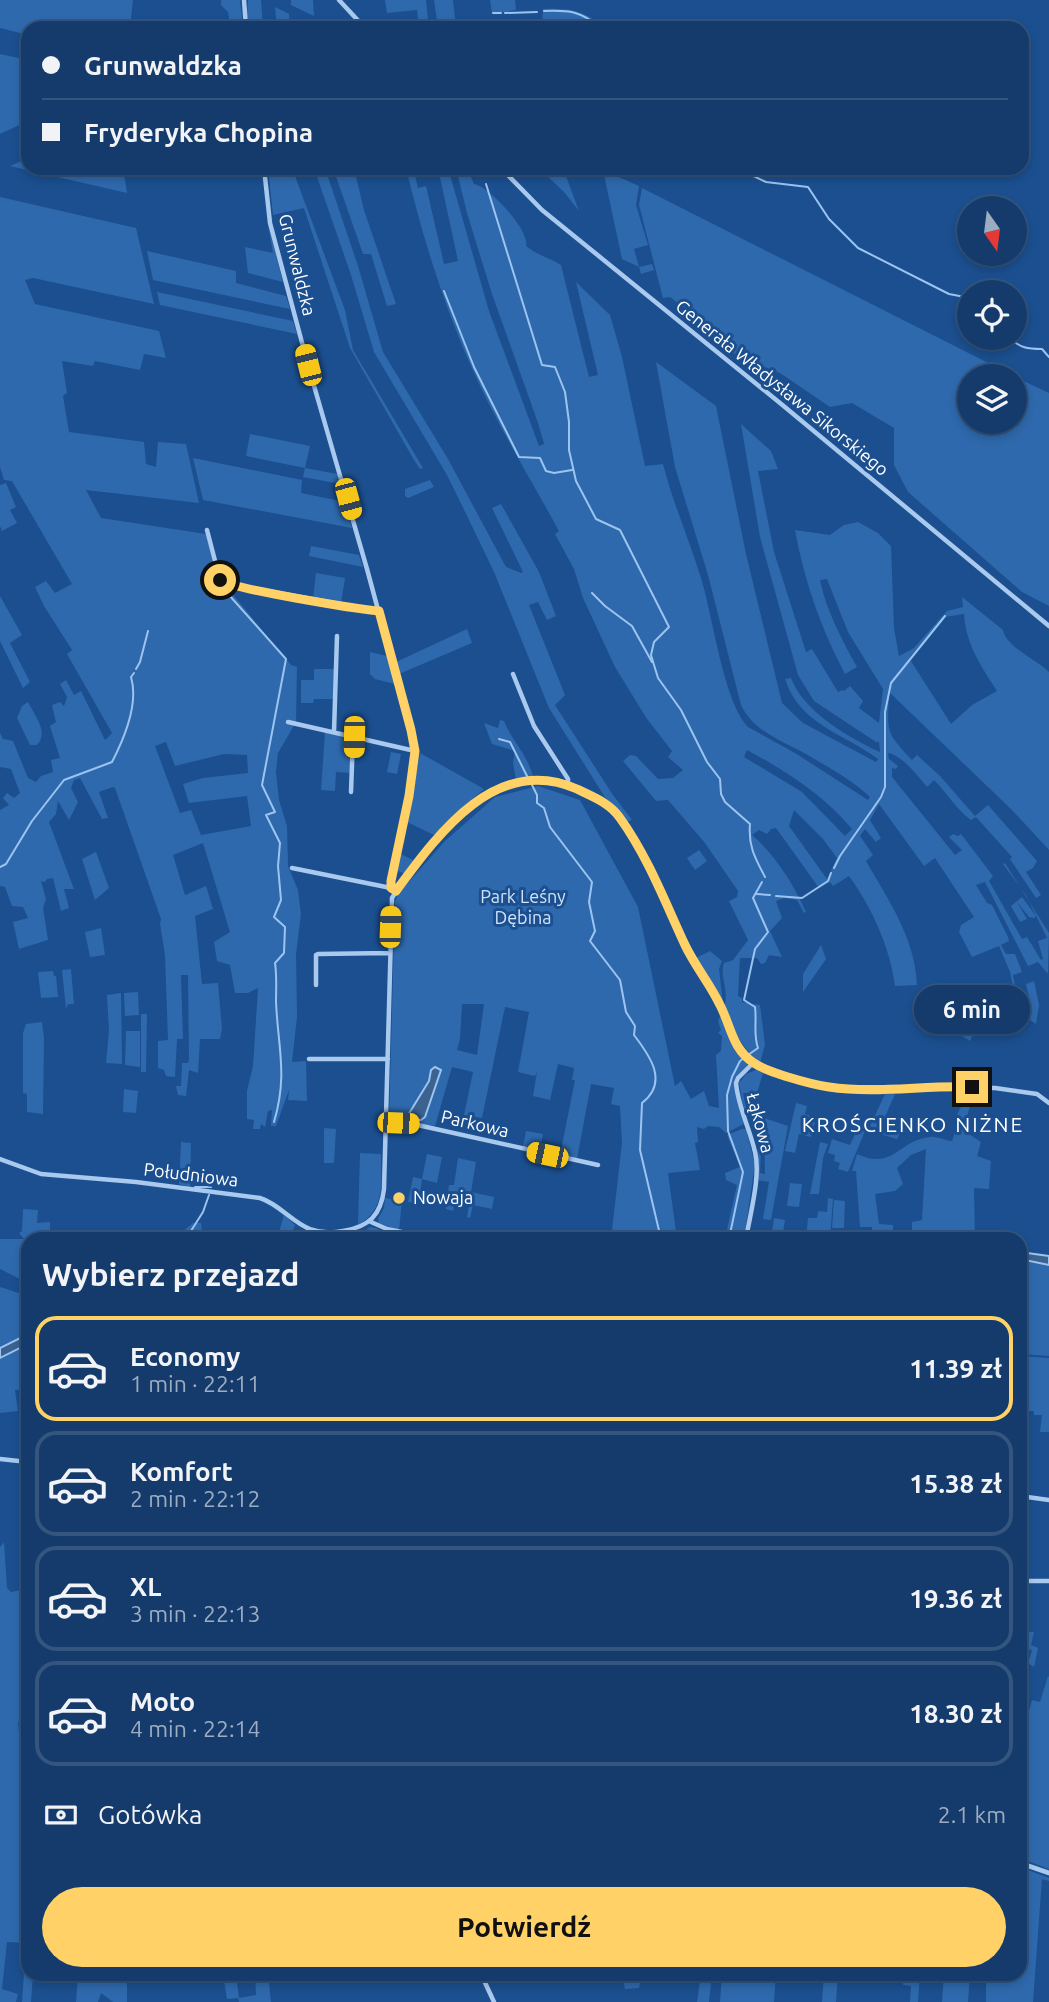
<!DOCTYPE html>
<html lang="pl">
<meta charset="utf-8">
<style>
body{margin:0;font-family:Ubuntu,sans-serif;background:#1d4271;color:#f1f3f6;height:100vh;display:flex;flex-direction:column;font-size:26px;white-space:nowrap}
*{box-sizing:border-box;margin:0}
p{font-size:23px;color:#9dadc1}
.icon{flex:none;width:38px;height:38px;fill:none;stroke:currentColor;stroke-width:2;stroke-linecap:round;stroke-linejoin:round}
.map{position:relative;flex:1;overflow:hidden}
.side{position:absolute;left:21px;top:1232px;width:1006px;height:749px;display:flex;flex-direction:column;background:#143b6b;border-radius:21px;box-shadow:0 4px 10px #0003,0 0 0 2px #33557e}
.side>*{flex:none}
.hud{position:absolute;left:21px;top:21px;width:1008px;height:154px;border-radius:21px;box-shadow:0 4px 10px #0003,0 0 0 2px #33557e;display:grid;align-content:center;height:154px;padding:0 21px;background:#143b6b}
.needle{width:46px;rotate:166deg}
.tools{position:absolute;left:957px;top:196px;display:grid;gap:14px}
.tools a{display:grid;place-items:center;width:70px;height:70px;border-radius:50%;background:#143b6b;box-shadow:0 4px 10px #0003,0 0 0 2px #33557e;font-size:35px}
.end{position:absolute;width:32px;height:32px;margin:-16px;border:9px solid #ffd166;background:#111;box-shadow:0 0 0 4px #111}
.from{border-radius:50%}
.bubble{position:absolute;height:49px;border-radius:24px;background:#143b6b;box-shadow:0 4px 10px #0003,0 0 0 2px #33557e;font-size:23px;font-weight:700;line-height:49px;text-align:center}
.car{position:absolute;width:21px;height:42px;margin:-21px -10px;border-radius:9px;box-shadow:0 0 5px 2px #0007;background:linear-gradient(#f5c518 24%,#345 0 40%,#f5c518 0 76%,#345 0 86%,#f5c518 0)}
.hud b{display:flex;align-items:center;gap:24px;height:66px;font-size:26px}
.hud b+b{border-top:2px solid #33557e}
.hud i{width:18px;height:18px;background:#f1f3f6}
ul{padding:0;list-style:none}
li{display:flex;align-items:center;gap:21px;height:105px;margin:0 14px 10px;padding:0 7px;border:4px solid #33557e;border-radius:21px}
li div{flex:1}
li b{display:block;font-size:26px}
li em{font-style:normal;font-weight:700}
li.selected{border-color:#ffd166}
li>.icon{width:63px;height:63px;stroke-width:1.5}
h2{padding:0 21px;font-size:32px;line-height:84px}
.pay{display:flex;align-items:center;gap:18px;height:77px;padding:0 21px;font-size:26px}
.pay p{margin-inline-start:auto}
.action{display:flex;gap:14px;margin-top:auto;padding:14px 21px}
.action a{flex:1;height:80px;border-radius:42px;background:#ffd166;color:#111;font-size:28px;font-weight:700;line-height:80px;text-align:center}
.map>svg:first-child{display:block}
</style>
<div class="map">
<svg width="1049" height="2002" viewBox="0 0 1049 2002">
<rect width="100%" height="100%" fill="#1b4f8f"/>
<path fill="#2e69ad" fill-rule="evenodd" d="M0,0H133L130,28H28V35L0,28Z
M221,0H240L243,28L230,24L228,12L221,5Z
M248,0H261L263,28H249L247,16Z
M291,0H313L314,16L291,5Z
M385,0H426L429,28H419L417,10L387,13Z
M434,0H453L456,28H438Z
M490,0H515L516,10L492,14Z
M275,7L289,14L290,28H277Z
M543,9C567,8 585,10 604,28H542Z
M0,54L28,60V121L0,134Z
M28,158V168H123L127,193L10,166Z
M268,168H292L345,310L353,350L423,468L420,469L414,460L350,348L304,208L273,215Z
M314,168H325L358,266L383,352L448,459L506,567L521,573L523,572L492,508L501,504L539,572L556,616L547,620L538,602L529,605L565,695L555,705L613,795L632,820L626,822L606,799L549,708L494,572L470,522L447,475L374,352L351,275Z
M333,168H354L364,210L396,304L387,306L371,254H363Z
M406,168H413L418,188L426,186L444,264L458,261L438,168H448L489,311L539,446L544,444L538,423L492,294L467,213L456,168H467L474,184C490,187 530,231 526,246C535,254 550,258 561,265L589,377L598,375L576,282L610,315L622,357L645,466L663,464C673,503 689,539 701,578C713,616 723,700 748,727L795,753L868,800L870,797C852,780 828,767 806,754C782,741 753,731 741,705L708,575L675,467L656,362L716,406L746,554L782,703L803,723L876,762L878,759C843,733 799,724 785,679L791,678C803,711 849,738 880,752L879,742H876L814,701L798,675L760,537L741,424L771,451L778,469L758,471L774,552L806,652L812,649L838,692L842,690L844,691L850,686L863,701L859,708L879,723L883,689L848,632L827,579L820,580C826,610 842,640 857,667L845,674C821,629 804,580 795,530L830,535L844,525L858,522L878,533L891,546L894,628L899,656L914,648L947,611L963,607L962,597L1003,630C1006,647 1037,660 1049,672V850L1013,811L889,692C888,733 884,730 912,760L917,755L940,776L975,816L988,805L1037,861L1033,868L1026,872L1041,895L1036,898L1010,859L1012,857L976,817L971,820C957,810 947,793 934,780L927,787C917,775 903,756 888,753L889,759L898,766L896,769L892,768V777L955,855L962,850L949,837L953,834L958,836L961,834L993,876L989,881L1022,939L1027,937L1041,960L1043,959L1038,941L1047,938L1026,895L1003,864L1005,863L1049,933L1048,974L1038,962L1028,966L985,882L976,885L987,903L992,905L1008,937L1009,941L1001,945L1006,954H1015L1022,972L1013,975L1018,1000H1016L1010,972L999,946L972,957L959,932L961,925L974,917L935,858L924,866L879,804L870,820L881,838L876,842L865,829L860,836L873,855L866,861C889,901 915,938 917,985L895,986C890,947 872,908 849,876L833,886L830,882L819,888L776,828L771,829L767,834L759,830L752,835C775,855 793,883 806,912L804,913L797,900L784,898L776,901L782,918L770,931L782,957L769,955L765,963L761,964L757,958H740L738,996L742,998V1002L760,1005L765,1045L760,1063C741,1048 733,1028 724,1006C730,991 719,977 724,963L733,960L748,940L729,901L737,897L738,891L705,843L668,800L656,801L623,761L630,755L636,756L658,779L673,778L683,770L668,757L672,751L647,719L615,667L583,598L574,569L555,534L559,531C529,476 496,423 471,366C443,303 422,235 406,168ZM964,614C966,645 981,666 997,691L972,705L951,724L909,658L945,617ZM747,750C786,771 824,795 852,829L845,836L802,792L744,757ZM794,810L823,839L837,858L827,879L789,826Z
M539,168H563L579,211L564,192Z
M603,170L639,186L636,205L648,245L634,249L639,267L652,264L654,270L641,274L639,267L622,259Z
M642,188L1014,376H970V422H1015V377L1049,393V606L1022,592L908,492L894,465V428L852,403L830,407L780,373L760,365L753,366L745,363L718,339L711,329L670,297L663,298L639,205Z
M0,197L136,228L154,304L33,278L25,280L35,304L159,331L166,358L144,354L140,370L95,361L93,366L62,361L67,393L63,396L69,432L144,442L146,464L156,467L158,442L186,444L199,503L86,490L101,518L206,534L219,582L225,585L291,665L297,667L296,722L278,753L276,772L279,800L287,826L288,866L298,890L301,914L296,954L297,1017L292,1062L306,1061L307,1101L288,1100L289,1090L276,1126H271L272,1110L268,1111L265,1127L261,1124L260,1129H253L254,1120L247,1119V1091L253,1066L258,988L248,993H235L230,965L217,961L214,942L230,932L203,843L173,855L185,895L206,886L213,909L195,916L202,984L218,983L222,1029L220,1039H200L198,1073L189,1070L186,1096L178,1095L176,1086H181L182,1063H188L189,1059L188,975H181L183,1039H177L175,1077L166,1076L164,1070L158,1068V1041L168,1040L165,955L160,924L161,919L115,788L113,787L99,792L108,818L102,819L80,778L74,780L71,788L78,802L69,820L58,801L56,814L49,822L74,889H64L69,908L61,911L53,878L47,879L45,882L41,881L46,899L43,908L48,940L19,949L13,922L28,918L23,907L12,906L5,887L0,886V810L9,805L3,798L7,793L14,798L20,793L11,769L0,767V733L3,739L13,741L28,778L36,782L41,776L53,772L51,760L60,758L50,726L56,722L52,705L60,702L64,706L67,697L60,684L66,680L74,695L81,691L105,740L112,733L67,654L72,650L44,606L35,587L46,581L55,593L72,584L12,481L4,480L0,467ZM166,742L175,766L224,754L247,755L248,773L203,778L183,784L189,803L247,796L251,826L201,835L191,810L180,813L155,746Z
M268,224L283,282L248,273L245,247L273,253Z
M147,251L236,271V283L286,296L290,309L153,280Z
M157,292L293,321L297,334L160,305Z
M250,434L310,446L305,468L337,474L340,484L303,477L305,468L246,456Z
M193,458L302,480L301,493L345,502L352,528L203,500Z
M430,480L434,487L408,498L405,496V489Z
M6,483L16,507L10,510L17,523L2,531L0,526V485Z
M311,546L359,555L363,567L309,556Z
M316,573L345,578L341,603L313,599Z
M0,596L22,635L10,643L30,682L23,688L0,641Z
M467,629L472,643L399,674L396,662Z
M370,652L387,656L395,684L375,679L370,674Z
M314,669H335L334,699H314L313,703H301V680H314Z
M28,702C35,716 49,732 37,745H30L17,718L22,706Z
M500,720L504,721C512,741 528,755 533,777L516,779L513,763L515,751L492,744L484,723L498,728Z
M325,732L352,739L351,773L336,772L335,791L321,790Z
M391,752L401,754L397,774L387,772Z
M420,753L484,789L456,813L434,835L407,822Z
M538,786L580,800L638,907L675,1086L681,1081L691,1099L704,1091L709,1106L719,1108L716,1055L721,1051L722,1036L718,1033L721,1030L718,1021L720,1017L723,1018C729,1036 736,1049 748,1064L739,1074L734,1086L744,1124L726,1133L719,1127L708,1126L704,1129L697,1127L698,1142L695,1143L700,1170L668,1173L677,1239H611L622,1143L620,1106L611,1104L614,1088L591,1084L577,1159L560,1155L575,1080H572L574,1068L558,1064L550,1100L533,1096L537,1072L535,1076L518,1072L529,1012L505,1007L482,1118L464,1115L473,1072L452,1067L435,1126L389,1119L395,902L398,894L446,840L495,797ZM462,1004H484L477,1055L457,1050L460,1039Z
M699,850L707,861L695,870L687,858Z
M96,852L109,888L95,900L82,859Z
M401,854L415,861L405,874L396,870Z
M1022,897L1036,916L1034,918L1029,917L1017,902L1027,919L1020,922L1011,906Z
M101,928L105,955L90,957L85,932Z
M821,945L826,959L803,992V974Z
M710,951L722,961L719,969L723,1003L696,958Z
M71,969L74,1004H68L66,1009L62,970Z
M53,971L54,976H56L58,997L41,998L38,972Z
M1034,981L1039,1005L1036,1024L1030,1020L1032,1010L1026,984Z
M138,992L139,1015L125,1016L124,993Z
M121,993L122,1064L106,1063L109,1030L107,995Z
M141,1014H147L146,1072H141Z
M961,1020L978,1024L970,1041L955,1032Z
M42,1022L44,1038L43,1114L27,1112V1094L23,1093V1033L26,1024Z
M126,1031H140V1067L125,1065Z
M756,1070L763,1073L757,1093H743L747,1112L745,1114L739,1083L746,1074Z
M124,1089L138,1091L136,1113L123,1112Z
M969,1090L978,1091H975L966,1119V1132L981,1142L977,1156L991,1161L989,1189L974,1188L975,1239H912V1222L922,1220L926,1149L911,1155L897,1168L903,1184L895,1191L875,1194L879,1224L893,1225V1239H873L872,1227H860L856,1171H852L857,1154C894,1171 898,1140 930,1137C937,1136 945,1141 952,1141L955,1132H957L956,1117Z
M886,1092H896L879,1130L870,1126Z
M796,1103L807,1106L805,1114L816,1118L811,1137L799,1134L795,1153L785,1151Z
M764,1118L788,1126L771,1220L763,1219L769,1182L757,1180V1150H761L760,1173L765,1174Z
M886,1119L904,1125L897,1139L880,1134Z
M859,1126L865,1131L848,1172L838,1169L840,1163L834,1161L835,1155L828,1153L832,1139L850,1145Z
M324,1128L336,1129L334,1163H324Z
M742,1129H746L755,1164L744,1239H725L737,1185L726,1180L725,1173L740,1167L727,1135Z
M526,1131L543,1134L540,1151L523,1147Z
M181,1142L191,1143L190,1187L179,1184Z
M820,1142L828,1144L823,1158L819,1194H810Z
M360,1153L381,1154C381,1183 386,1209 358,1225Z
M427,1154L442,1157L437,1183L422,1179L419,1204L408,1202L413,1177L422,1179Z
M458,1158L476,1162L471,1192L494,1197L492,1209L473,1205L470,1218L467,1217L471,1193L459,1190L453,1211L446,1209L449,1185H454Z
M790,1183L802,1184L799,1207L787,1206Z
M385,1198L402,1201L399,1230L379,1223L378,1219L384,1208Z
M828,1198L833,1199L830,1239H806L808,1218H817L818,1211L827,1212Z
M834,1200L845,1201L844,1228H832Z
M23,1209L38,1210L37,1223L50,1222V1232L67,1233L66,1239H28V1283L0,1269V1239H24L19,1233L22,1231Z
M284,1215L295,1225L290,1239H277Z
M774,1218L785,1220L782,1239H771Z
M193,1223H201L203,1239H174Z
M370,1227L379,1229V1232L389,1236V1239H367L366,1230Z
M1020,1259L1049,1265V1356L1020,1354Z
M0,1287L28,1296V1334L0,1348Z
M28,1344V1389L15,1390L18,1411L0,1413V1358Z
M1020,1356L1049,1358V1432H1040L1042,1415H1034V1411H1029L1025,1440L1029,1441L1024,1459L1020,1458Z
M4,1542L7,1588L11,1592L25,1589V1578L28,1576V1718L18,1722L25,1799H28V1974H33L31,2002H22L26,1943L7,1942L2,1989L18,1994L16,2002H0V1547Z
M1020,1632H1034L1031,1645L1038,1648L1034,1667L1028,1663L1032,1650L1023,1649L1020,1660Z
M1048,1676L1049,1677V1869L1020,1858V1744L1032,1700L1040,1702Z
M1020,1867L1049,1878V1881L1042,1879L1033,2002H986V1974H1020Z
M78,1974H127V2002H113L101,1993L98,2002H76Z
M223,1974H236L239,1998L256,1995L255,1974H268L271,2002H239L238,1998L227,1999Z
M622,1974H642L639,1988L625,1989Z
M701,1974H712L709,2002H697Z
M722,1974H776L774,2002H720Z
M824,1974H838L836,2002H822Z
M904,1974H920L918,2002H910L911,1986L903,1985Z
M944,1974H970L968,2002H942Z"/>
<path fill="#3c6290" stroke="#9cc4f0" stroke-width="2" d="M435,1067L441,1070L425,1117L421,1120H405L429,1081L431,1070Z
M1020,1252L1049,1256V1265L1020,1259Z
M28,1334V1344L0,1358V1348Z"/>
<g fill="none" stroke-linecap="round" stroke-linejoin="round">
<path stroke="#9cc4f0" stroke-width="2" d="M544,11C571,10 579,11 602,28
M493,13H501
M505,13L537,12
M737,168L766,182L808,187L829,219L858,248L949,294L970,298
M486,184L542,365L555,367L565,392L569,422V450L576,481L596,519L620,530L669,627L654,642L651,655L658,678L681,710L707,762L720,779L721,794L725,802L750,824C748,846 755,858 765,877
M444,291L474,367L519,457L540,458L546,471L554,473L572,470
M1009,338C1021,348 1027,349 1042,349L1049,357
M592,593L605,606L632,626L652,662
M229,595L286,659L262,785L275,812L266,815L280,843L278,866L281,900L274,917L285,927L284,953L275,963C277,976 276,989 276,1002C278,1048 288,1075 274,1122
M136,669L140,662L148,631
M499,739L510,742L528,778
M531,783L537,795V803L544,808L550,827L592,882L589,902L595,931L590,941L620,980L626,1012L635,1026L634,1035C650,1056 669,1082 642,1103L640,1150L661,1239
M0,867L6,864L32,821L64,780L112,762C125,737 139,704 131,677L134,673
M834,868L840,856L881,797L885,787V712L891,683L945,616
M757,894L770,895
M776,896L802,898L828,881L831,873
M748,1055L758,1048C753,1034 757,1021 755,1007L744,1000L755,949L768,932L753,898L762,882
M195,1187H211
M188,1239L189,1234L203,1212L209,1195
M729,1239L743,1172L728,1131L727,1095L732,1077L740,1061L744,1058"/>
<path stroke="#a9c9ee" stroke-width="4.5" d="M244,0L246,28
M339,0L365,28
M264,168L270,223L308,365L367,569L414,743V764L391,881V888L395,891
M501,168L542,210L780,403L1049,626
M207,530L220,580L224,583L379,611
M513,674L534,726L568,779V786
M288,722L415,751
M334,732L337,636
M351,792L353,737
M292,868L391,888
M316,985V955L318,954L390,953
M309,1059H388
M387,1122L413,1124L598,1165
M0,1159L41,1174L136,1182L260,1198C279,1204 292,1222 310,1229C321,1233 333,1233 343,1231C369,1227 381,1215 384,1189L392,898L402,882L445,829L480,798L499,787L531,780L558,782L599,800L611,808L620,818L665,897L691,956L721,1006L737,1046L753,1063L767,1070L830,1087L995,1088L1037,1094L1049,1103
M371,1222L387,1229L435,1239
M307,1228L313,1239
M320,1239L323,1232
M746,1239C750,1214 761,1176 755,1152C750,1129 738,1107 736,1083L738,1078L753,1063
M0,1459L28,1462
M1020,1496L1049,1500
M1020,1581H1049
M1020,1863L1049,1873
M481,1974L494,2002"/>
</g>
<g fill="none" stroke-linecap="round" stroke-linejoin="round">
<path stroke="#ffd166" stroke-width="9" d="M220,580C232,589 357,609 379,611L411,730L415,751L409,796L391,881V888L396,891C438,834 496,753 577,789C593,797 610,803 620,818C648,857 665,902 685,945C695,966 710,984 720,1005C731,1026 732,1049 754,1063C764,1070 776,1073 788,1077C801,1081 815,1085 829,1087C876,1094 925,1085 972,1087"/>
</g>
<circle fill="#ffd166" stroke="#1b4f8f" stroke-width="2.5" cx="399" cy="1198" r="7"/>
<g text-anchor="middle" stroke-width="6" stroke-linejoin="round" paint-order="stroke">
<g font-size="18" fill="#fff" stroke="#1b4f8f">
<text transform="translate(297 265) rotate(76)" y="6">Grunwaldzka</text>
<text transform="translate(782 388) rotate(39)" y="6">Generała Władysława Sikorskiego</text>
<text transform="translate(760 1123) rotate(75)" y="6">Łąkowa</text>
<text transform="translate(475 1124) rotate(13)" y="6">Parkowa</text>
<text transform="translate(191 1175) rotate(7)" y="6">Południowa</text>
</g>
<g font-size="18" fill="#cfe3fa" stroke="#1b4f8f">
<text x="523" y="903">Park Leśny<tspan x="523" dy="21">Dębina</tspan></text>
</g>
<g font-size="18" fill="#fff" stroke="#1b4f8f" text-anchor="start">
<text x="413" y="1204">Nowaja</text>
</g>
<g font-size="21" letter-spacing="2" fill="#fff" stroke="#1b4f8f">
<text x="913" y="1132">KROŚCIENKO NIŻNE</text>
</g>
</g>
</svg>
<div class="tools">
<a><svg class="needle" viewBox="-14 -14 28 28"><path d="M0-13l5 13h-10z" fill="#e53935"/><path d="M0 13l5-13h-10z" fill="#9dadc1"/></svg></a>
<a><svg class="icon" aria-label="locate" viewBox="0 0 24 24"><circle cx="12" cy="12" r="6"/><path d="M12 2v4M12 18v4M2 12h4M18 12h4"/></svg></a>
<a><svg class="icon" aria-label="layers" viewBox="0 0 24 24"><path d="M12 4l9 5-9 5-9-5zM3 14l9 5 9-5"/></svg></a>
</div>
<i class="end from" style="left:220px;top:580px"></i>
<i class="end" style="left:972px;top:1087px"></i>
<div class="bubble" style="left:914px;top:985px;width:116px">6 min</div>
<i class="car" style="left:308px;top:365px;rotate:346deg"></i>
<i class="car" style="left:348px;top:499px;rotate:165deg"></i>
<i class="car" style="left:354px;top:737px;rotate:181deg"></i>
<i class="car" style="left:390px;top:927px;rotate:2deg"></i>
<i class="car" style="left:398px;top:1123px;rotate:92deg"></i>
<i class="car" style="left:547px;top:1155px;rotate:282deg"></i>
<div class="hud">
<b><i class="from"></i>Grunwaldzka</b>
<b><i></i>Fryderyka Chopina</b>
</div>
<section class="side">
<h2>Wybierz przejazd</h2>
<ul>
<li class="selected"><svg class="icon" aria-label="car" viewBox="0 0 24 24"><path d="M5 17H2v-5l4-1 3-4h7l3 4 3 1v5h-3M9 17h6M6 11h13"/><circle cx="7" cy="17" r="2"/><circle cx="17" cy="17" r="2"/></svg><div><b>Economy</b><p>1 min · 22:11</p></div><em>11.39 zł</em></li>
<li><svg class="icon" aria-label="car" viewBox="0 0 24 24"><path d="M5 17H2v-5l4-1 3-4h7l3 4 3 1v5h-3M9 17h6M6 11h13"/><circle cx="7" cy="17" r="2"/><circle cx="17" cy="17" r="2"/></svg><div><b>Komfort</b><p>2 min · 22:12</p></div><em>15.38 zł</em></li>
<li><svg class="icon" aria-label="car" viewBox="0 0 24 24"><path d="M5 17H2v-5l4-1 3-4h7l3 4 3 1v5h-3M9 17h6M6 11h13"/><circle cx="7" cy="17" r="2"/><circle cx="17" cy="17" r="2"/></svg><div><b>XL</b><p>3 min · 22:13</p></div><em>19.36 zł</em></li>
<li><svg class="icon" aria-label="car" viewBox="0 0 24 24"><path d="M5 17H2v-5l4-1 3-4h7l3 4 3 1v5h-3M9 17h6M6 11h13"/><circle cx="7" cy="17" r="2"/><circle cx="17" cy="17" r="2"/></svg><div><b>Moto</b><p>4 min · 22:14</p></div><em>18.30 zł</em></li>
</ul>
<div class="pay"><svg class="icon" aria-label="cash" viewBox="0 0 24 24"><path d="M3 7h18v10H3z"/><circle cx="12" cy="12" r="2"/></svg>Gotówka<p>2.1 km</p></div>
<div class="action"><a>Potwierdź</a></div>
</section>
</div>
